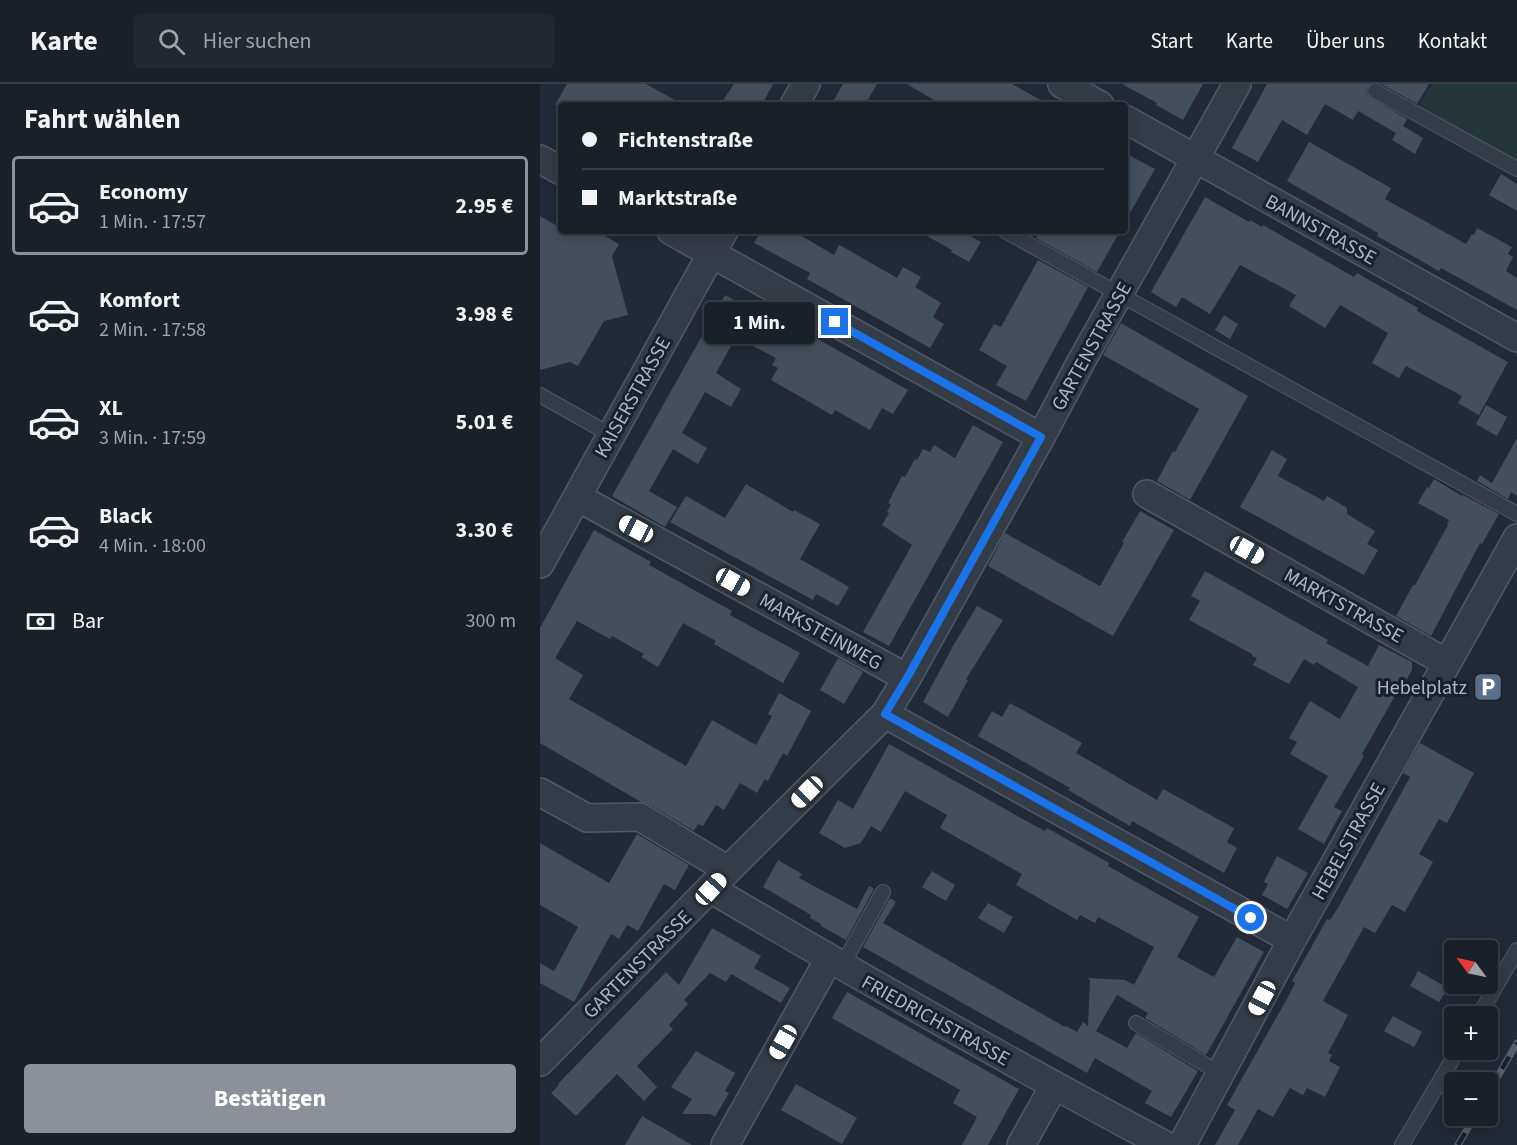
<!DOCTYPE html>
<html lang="de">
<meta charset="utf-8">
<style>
body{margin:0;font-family:"Source Sans 3",sans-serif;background:#222830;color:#f1f3f6;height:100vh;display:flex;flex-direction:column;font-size:22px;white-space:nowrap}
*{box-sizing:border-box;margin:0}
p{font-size:20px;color:#9fa3a8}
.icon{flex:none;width:33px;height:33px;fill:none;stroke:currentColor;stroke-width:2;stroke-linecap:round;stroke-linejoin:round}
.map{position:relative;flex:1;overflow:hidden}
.drawer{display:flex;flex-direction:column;background:#192028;width:540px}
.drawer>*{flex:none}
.banner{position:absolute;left:18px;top:18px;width:570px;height:132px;border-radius:6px;box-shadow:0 3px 15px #0003,0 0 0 2px #373e45;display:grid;align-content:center;height:132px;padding:0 24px;background:#192028}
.needle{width:39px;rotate:303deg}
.controls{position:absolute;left:904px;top:856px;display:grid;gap:12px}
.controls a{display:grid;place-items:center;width:54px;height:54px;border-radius:6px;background:#192028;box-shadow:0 3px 15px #0003,0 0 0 2px #373e45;font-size:30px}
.end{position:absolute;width:27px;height:27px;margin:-14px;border:8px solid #1a73e8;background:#fff;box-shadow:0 0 0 3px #fff}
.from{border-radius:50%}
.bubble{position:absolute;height:42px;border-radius:6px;background:#192028;box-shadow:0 3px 15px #0003,0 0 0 2px #373e45;font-size:20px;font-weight:700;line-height:42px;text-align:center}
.car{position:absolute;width:18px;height:36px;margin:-18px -9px;border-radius:8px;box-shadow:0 0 4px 2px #0007;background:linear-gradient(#fff 24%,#345 0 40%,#fff 0 76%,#345 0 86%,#fff 0)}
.banner b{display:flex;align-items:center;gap:21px;height:57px;font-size:22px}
.banner b+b{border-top:2px solid #373e45}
.banner i{width:15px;height:15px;background:#f1f3f6}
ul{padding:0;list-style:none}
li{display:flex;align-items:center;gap:18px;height:99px;margin:0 12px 9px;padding:0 12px;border:3px solid transparent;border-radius:6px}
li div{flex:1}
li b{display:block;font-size:22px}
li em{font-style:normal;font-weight:700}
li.on{border-color:#8c9099}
li>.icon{width:54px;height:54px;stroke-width:1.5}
h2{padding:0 24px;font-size:27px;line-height:72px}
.pay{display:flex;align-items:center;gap:15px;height:66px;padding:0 24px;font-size:22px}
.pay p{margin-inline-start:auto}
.cta{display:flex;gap:12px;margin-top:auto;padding:12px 24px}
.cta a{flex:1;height:69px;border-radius:6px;background:#8c9099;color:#fff;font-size:24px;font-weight:700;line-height:69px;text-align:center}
header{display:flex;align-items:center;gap:36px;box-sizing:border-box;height:84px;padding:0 30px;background:#192028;border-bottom:2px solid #373e45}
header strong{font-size:28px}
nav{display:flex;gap:33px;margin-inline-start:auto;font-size:21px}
.search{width:420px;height:54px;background:#222830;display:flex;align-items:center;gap:15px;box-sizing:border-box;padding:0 21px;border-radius:6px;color:#9fa3a8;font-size:22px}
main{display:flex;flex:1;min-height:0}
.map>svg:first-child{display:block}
</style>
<header>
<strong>Karte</strong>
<div class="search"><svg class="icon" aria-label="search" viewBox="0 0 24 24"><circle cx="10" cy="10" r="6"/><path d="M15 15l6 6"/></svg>Hier suchen</div>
<nav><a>Start</a><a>Karte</a><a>Über uns</a><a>Kontakt</a></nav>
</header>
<main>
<section class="drawer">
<h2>Fahrt wählen</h2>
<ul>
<li class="on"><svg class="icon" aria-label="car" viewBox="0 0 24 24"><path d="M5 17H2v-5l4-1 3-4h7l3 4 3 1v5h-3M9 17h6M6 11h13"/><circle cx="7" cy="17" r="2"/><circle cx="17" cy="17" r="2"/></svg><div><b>Economy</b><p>1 Min. · 17:57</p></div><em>2.95 €</em></li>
<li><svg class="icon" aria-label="car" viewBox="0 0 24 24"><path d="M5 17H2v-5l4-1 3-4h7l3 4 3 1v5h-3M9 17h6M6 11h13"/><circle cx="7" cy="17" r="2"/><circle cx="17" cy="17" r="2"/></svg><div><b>Komfort</b><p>2 Min. · 17:58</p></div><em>3.98 €</em></li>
<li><svg class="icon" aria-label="car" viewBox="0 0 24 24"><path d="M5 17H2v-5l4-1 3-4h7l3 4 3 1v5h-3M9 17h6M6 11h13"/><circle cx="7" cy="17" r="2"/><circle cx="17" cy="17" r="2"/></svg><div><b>XL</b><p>3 Min. · 17:59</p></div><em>5.01 €</em></li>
<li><svg class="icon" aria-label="car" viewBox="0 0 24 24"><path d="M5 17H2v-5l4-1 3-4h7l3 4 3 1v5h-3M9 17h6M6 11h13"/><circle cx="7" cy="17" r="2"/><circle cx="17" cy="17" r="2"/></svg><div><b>Black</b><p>4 Min. · 18:00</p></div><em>3.30 €</em></li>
</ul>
<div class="pay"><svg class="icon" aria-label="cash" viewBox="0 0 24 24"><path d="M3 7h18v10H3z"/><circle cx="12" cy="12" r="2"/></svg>Bar<p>300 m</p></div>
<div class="cta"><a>Bestätigen</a></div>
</section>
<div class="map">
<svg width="977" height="1061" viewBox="0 0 977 1061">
<rect width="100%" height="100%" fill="#212a36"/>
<path fill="#233738" d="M892,0H977V78L878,24Z"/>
<path fill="#444f5e" d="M27,0H106L144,21H15Z
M194,0H233L222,21H180Z
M303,0H337L325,21H291Z
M367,0H472L510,21H402Z
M582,0H663L643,36L616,21L617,19Z
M727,0H830L826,7L828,12L867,35L863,42L883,54L875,70L852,56L856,49L818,27L813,36L785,20L767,51L742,36L718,78L692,64Z
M841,0H889L877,20Z
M769,58L851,104L845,115L926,160L932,150L934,151L937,144L972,163L968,170L973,173L966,187L977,194V226L901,184L899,187L837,152L838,149L747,97Z
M585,69L615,85L585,138Z
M961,90L977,100V127L949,111Z
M665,113L709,138L710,136L722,143L723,141L814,193L817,189L878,224L877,227L968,278L939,331L918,319L922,312L866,282L859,294L832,279L848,249L800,221L785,244L749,222L756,211L700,181L670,230L642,213L636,223L611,208Z
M0,132L21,144V147H56L79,160L72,172L88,231L64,237L38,282L30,278L0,286Z
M221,147H253L294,171L299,161L305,164L357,194L363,183L381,193L375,203L401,219L393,233L404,240L390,264L267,195L270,189L214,159Z
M378,147H422L441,158L429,178L411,168L412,166Z
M500,147H580L557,188L496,154Z
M498,176L548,203L486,317L456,301L467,282L439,266L454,240L461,243Z
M185,211L240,242L244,236L368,306L353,330L342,324L330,346L295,326L292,331L231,296L238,284L232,281L236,274L196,253L176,289L201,305L191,323L165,308L142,349L167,364L158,380L133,365L109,407L137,423L125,443L72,412Z
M684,231L698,240L690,255L675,246Z
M581,239L708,312L650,416L617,397L633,367L635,368L659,325L563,271Z
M946,321L967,333L957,352L936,340Z
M433,341L463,358L349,562L323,548L372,461L342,441L349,429L347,428L351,420L348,419L362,392L365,393L375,375L377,376L383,365L390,368L394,361L415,374Z
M977,354V412L971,408L968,415L937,397L940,391L952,399Z
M732,366L747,375L738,392L784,417L787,412L807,424V430L835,447L827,460L838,466L824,491L700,423Z
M894,395L922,412L923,411L959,430L942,460L940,459L891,552L856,532L873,501H875L908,441L907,440L909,436L878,419L887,403L889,404Z
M206,400L253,428L254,426L280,440L260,475L309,503L298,522L276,510L273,516L130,438L146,412L185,434Z
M600,427L634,446L573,552L448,482L465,449L560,502L584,459L582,458Z
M54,446L111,478L109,481L192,527L190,531L260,569L243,599L174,560L176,557L143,539L118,583L101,573L104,570L72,552L70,555L37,537L15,574L43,591L29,615L146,682L172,636L216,661L232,632L228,630L239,609L271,627L247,672L243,669L228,697L225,695L217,709L200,699L184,726L176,721L163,742L158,740L154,747L108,720L101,718L0,659V544Z
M665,487L788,556L786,559L828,582L839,561L872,578V586L857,611L856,610L822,670L824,672L794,723L802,727L784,760L758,745L788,692L750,670L757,658L749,654L770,617L800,635L818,603L776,578L774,581L764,575L749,600L713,581L717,574L712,572V570L649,536L660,517L651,512Z
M437,522L463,536L426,595L428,596L408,633L383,618L413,562Z
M298,574L323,588L304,620L280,606Z
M470,619L542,659L536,669L617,716L623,705L694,744L687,758L697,764L684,789L592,737L590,742L528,706L530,704L438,652L452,627L462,633Z
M880,659L934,689L907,739L899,735L879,770L893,778L865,828L852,821L835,849L824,843L783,917L808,931L788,969L792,971L789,977L800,983L785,1013L767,1004L763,1011L750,1004L733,1033L718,1025L698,1061H675L695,1026L687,1021L748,913L755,899L752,897L760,883L787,835L790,836L799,822L870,693L863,689Z
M349,660L490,739L505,747L507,744L569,779L568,782L582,790L659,833L637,873L674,893L697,853L724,868L666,971L605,934L608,929L577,911L556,947L587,964L596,949L658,987L631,1033L605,1019L612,1007L555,974L547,989L323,863L350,814L356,818L343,839L525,943L526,942L537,948L543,938L548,942L550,896L548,894L585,896L594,901L614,863L558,833L555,839L540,831L537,836L476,801L482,790L400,744L407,731L365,707L341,748L331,742L321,759L305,764L279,749L298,716L313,725Z
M97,750L149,781L135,806L124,800L98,847L87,841L79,855L71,850L34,918L0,899V879L14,887L38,843L0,821V759L69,799Z
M737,772L768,789L747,825L722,811L728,800L724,798Z
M238,776L262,790L259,794L317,825L329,802L334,805L306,856L281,842V840L270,834L271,831L223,803Z
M392,787L415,801L406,817L382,803Z
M448,819L473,833L464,849L438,834Z
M172,844L221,872L214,884L250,904L241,919L191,890L186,898L170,889L144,916L148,920L129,941L133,945L97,982L117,1003L104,1017L77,990L36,1032L11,1009L19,1001L18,1000L126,888L139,901Z
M878,887L908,904L899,918L870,902Z
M307,908L479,1005L448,1061H422L437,1033L413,1019L420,1006L292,934Z
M853,932L882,948L874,963L844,947Z
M156,967L195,989L185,1007L189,1009L175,1033L170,1030H142L152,1015L131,1003Z
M256,1000L317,1034L302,1060L241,1026Z
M102,1032L152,1061H85Z"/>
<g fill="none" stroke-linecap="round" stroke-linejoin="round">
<g stroke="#515965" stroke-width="16">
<path id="service" d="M835,7L977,85
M465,147L977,430
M0,311L71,351
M302,882L343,808
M938,933L977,866
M596,939L681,990
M862,1061L918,966"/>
</g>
<g stroke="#515965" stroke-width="30">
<path id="minor" d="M522,0L560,21
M254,21L266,0
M585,35L977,254
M0,75L21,87
M131,147L501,353
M607,410L907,579
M37,413L367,594
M0,480L184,147
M345,630L752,856
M0,708L47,734L100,733L188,786
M171,805C320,893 471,979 625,1061
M0,978L188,786L345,630L367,594L501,353L542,276L697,0
M185,1061L289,875
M481,1061L514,1002
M642,1061L752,856L977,454"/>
</g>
<use href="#service" stroke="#343c47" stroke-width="14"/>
<use href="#minor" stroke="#343c47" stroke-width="27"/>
<g stroke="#56606e" stroke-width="7">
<path id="rail" d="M948,1009L977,959
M918,1061L935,1032"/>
</g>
<use href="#rail" stroke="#19212b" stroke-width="4.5" stroke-dasharray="14" stroke-linecap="butt"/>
</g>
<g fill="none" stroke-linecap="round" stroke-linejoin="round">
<path stroke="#1a73e8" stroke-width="8" d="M295,238L501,353L367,594L345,630L711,834"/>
</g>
<defs>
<g id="parking-square" transform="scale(1.5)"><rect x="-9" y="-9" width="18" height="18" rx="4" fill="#5c6f8a" stroke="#19212b"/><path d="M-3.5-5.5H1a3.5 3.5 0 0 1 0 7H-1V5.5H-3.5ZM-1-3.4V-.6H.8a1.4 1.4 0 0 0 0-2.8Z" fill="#fff"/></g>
</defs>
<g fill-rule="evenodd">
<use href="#parking-square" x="948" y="603"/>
</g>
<g text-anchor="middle" stroke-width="6" stroke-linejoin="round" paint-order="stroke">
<g font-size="20" fill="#aeb6c4" stroke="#19212b">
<text transform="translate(781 145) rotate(29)" y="7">BANNSTRASSE</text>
<text transform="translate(551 262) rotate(-61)" y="7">GARTENSTRASSE</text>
<text transform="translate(92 313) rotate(-61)" y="7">KAISERSTRASSE</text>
<text transform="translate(804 521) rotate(29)" y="7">MARKTSTRASSE</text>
<text transform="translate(281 547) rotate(29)" y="7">MARKSTEINWEG</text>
<text transform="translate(808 757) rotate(-61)" y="7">HEBELSTRASSE</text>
<text transform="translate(97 880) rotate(-45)" y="7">GARTENSTRASSE</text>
<text transform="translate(396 936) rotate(29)" y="7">FRIEDRICHSTRASSE</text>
</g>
<g font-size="20" fill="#aeb6c4" stroke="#19212b" text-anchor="end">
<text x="927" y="610">Hebelplatz</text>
</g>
</g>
</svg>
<div class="controls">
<a><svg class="needle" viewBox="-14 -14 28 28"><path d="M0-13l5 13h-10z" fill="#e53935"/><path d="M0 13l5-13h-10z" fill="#9fa3a8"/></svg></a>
<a>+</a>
<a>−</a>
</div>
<i class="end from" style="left:711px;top:834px"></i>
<i class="end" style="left:295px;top:238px"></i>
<div class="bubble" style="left:164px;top:218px;width:111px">1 Min.</div>
<i class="car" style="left:96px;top:445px;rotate:298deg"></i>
<i class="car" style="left:707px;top:466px;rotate:119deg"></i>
<i class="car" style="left:193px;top:498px;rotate:119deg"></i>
<i class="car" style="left:267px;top:708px;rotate:225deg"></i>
<i class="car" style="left:171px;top:805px;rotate:43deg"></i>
<i class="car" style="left:722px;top:914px;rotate:208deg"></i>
<i class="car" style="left:243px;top:958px;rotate:209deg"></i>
<div class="banner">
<b><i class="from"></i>Fichtenstraße</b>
<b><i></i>Marktstraße</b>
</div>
</div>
</main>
